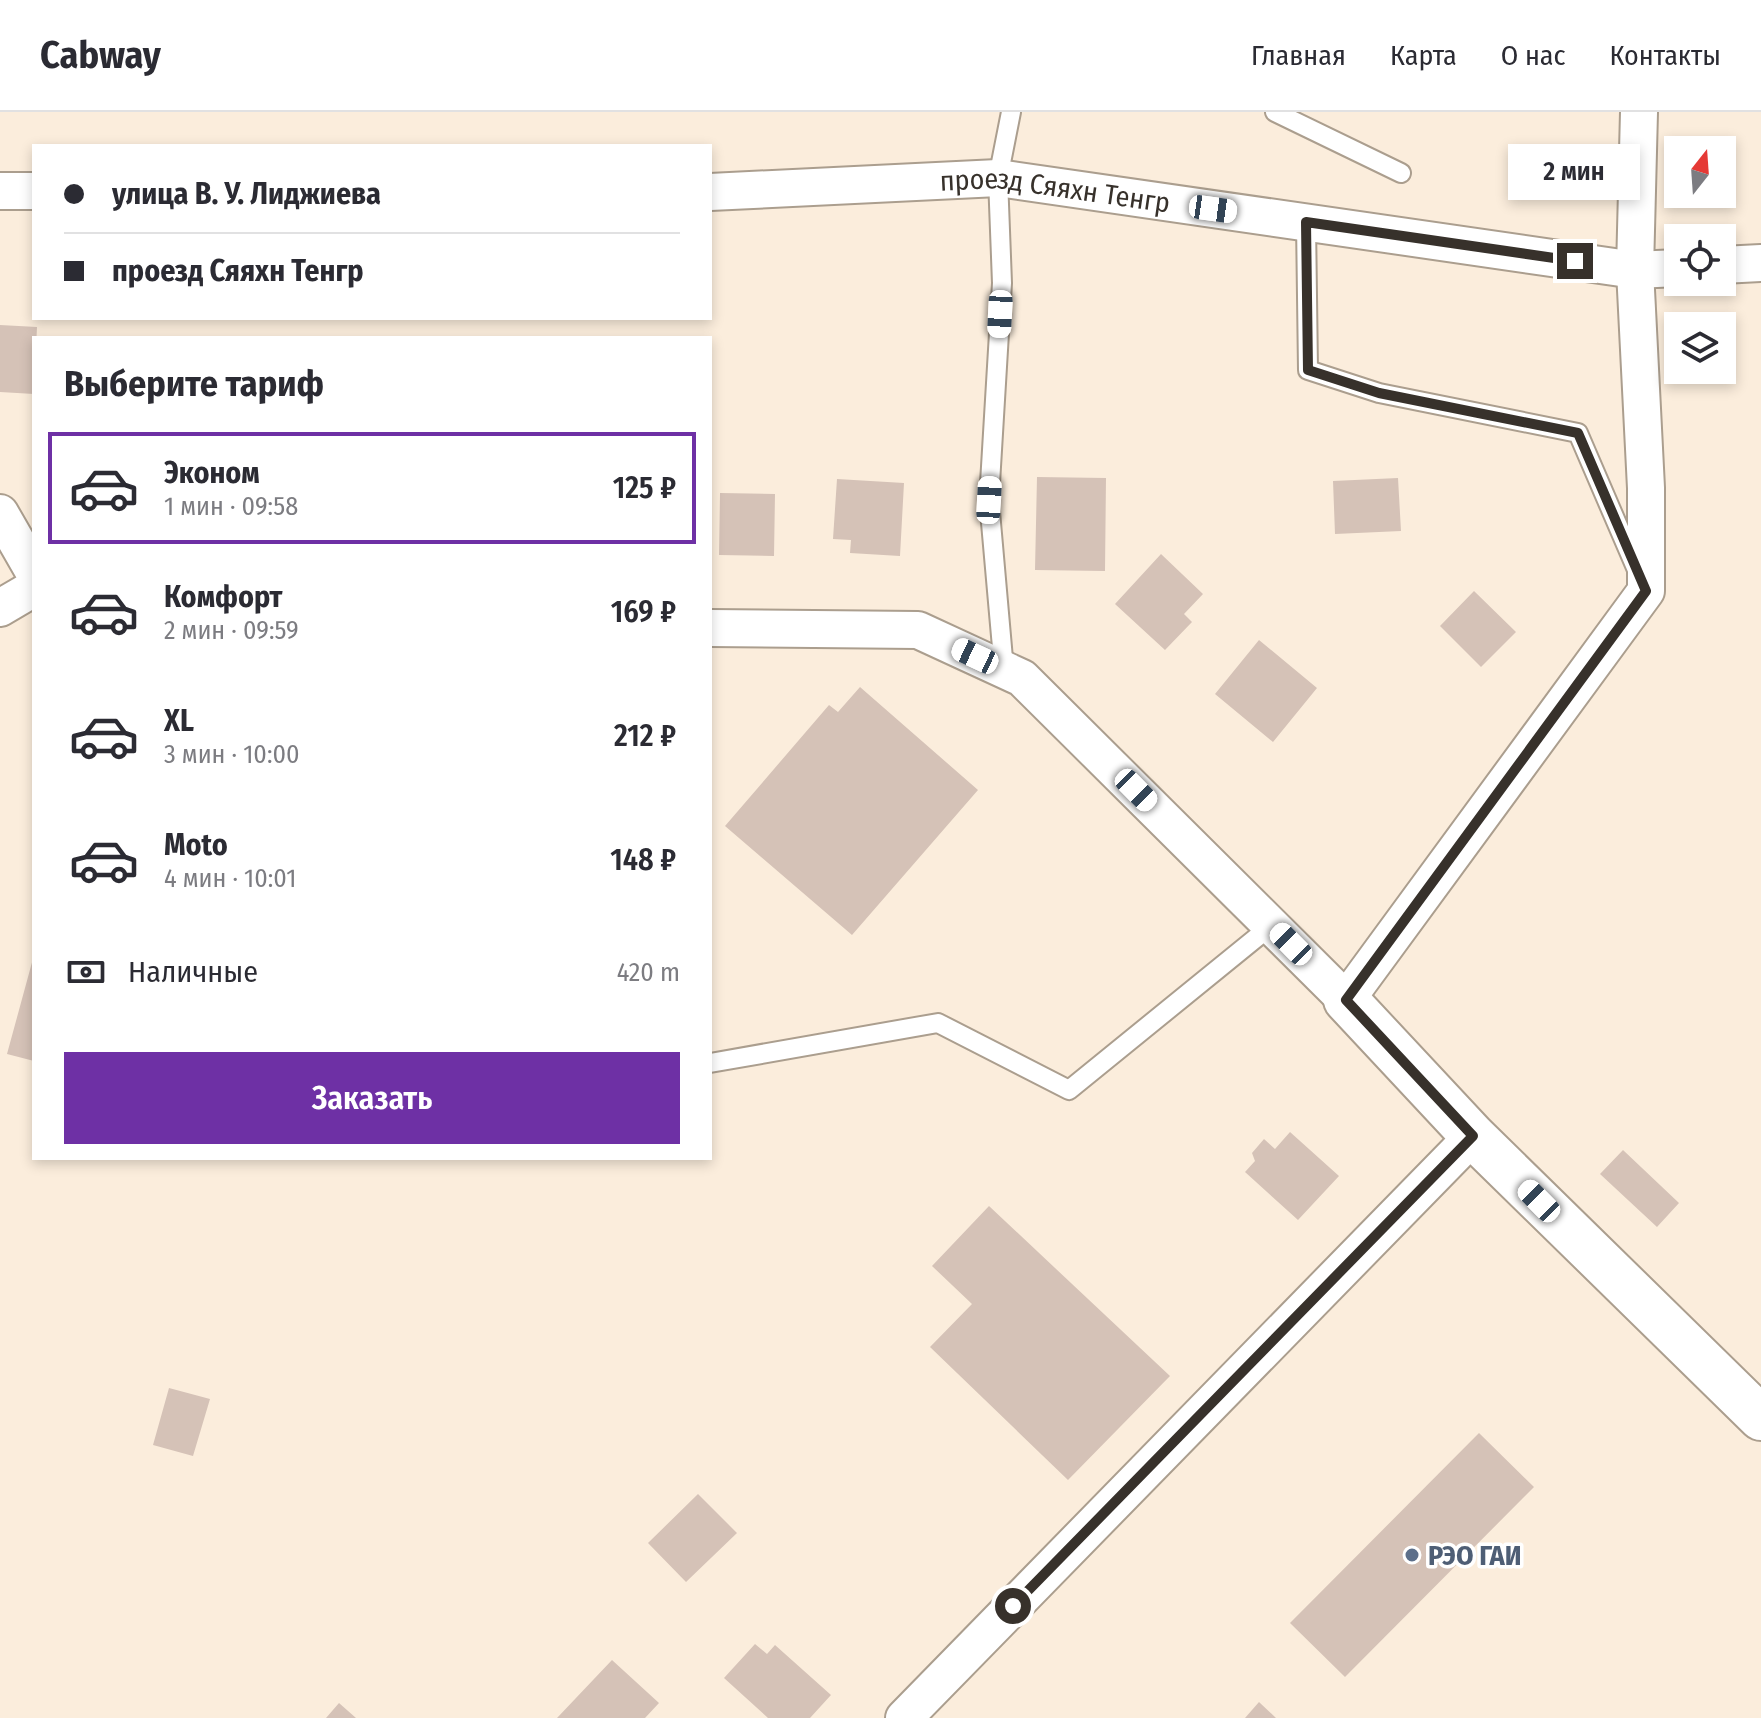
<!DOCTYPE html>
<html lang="ru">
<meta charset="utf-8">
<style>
body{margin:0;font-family:"Fira Sans Condensed",sans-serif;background:#f2f2f3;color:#2b2b33;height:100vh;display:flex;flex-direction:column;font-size:30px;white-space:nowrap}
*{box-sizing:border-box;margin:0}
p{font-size:26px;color:#7c7c81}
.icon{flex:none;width:44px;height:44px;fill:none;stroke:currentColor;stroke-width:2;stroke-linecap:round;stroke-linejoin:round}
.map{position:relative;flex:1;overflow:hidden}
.panel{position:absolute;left:32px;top:224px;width:680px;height:824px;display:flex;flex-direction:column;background:#fff;border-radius:0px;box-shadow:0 4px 12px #0003}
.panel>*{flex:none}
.top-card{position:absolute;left:32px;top:32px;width:680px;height:176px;border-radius:0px;box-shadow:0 4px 12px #0003;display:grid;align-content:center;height:176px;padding:0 32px;background:#fff}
.needle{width:52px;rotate:17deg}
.fabs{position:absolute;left:1664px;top:24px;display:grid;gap:16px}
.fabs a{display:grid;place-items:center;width:72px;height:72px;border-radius:0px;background:#fff;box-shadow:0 4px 12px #0003;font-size:40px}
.end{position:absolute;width:36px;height:36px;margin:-18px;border:10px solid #37312b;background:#fff;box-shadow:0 0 0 4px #fff}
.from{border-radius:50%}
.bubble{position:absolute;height:56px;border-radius:0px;background:#fff;box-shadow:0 4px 12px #0003;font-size:26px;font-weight:600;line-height:56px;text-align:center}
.car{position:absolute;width:24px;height:48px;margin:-24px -12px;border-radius:10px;box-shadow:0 0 6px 2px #0007;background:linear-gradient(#fff 24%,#345 0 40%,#fff 0 76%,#345 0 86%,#fff 0)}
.top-card b{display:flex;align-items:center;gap:28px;height:76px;font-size:30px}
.top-card b+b{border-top:2px solid #e1e1e2}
.top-card i{width:20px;height:20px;background:#2b2b33}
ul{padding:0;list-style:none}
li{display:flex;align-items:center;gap:24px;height:112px;margin:0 16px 12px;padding:0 16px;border:4px solid transparent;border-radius:0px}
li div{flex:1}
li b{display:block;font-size:30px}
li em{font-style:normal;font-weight:600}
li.on{border-color:#6e30a5}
li>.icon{width:72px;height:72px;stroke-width:1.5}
h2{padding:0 32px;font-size:36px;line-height:96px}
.pay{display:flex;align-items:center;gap:20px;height:88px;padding:0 32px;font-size:30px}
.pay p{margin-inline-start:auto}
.primary-button{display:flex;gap:16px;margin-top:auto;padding:16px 32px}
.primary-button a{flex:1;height:92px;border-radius:0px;background:#6e30a5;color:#fff;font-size:32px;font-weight:600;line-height:92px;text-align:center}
header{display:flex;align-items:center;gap:48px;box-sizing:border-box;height:112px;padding:0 40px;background:#fff;border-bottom:2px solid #e1e1e2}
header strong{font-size:38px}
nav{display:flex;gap:44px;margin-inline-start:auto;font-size:28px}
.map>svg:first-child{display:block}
</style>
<header>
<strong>Cabway</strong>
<nav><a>Главная</a><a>Карта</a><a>О нас</a><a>Контакты</a></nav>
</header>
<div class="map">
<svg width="1761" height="1606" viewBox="0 0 1761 1606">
<rect width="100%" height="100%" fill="#fbeddc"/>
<path fill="#d5c2b7" d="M0,213L37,215L34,282L0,280Z
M1037,365L1106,366L1105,459L1035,458Z
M1398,366L1401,419L1335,422L1333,369Z
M837,367L904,371L900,444L850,441L851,428L833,427Z
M720,381L775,382L774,444L719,443Z
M1161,442L1203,482L1184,502L1192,510L1165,538L1115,492Z
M1474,479L1516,520L1481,555L1440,514Z
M1259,528L1317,576L1273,630L1215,582Z
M860,575L978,678L852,823L725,714L829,593L838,600Z
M34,843V949L7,942Z
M1290,1020L1339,1064L1298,1108L1245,1060L1255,1049L1252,1041L1264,1027L1275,1037Z
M1623,1038L1679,1091L1657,1115L1600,1062Z
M989,1094L1170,1264L1068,1368L930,1235L972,1192L932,1154Z
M169,1276L210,1287L193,1344L153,1333Z
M1479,1321L1534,1375L1345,1565L1290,1511Z
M698,1382L737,1421L686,1470L648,1431Z
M755,1532L767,1542L775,1533L831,1583L810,1606H768L724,1566Z
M612,1548L659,1591L645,1606H557Z
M1259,1590L1276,1606H1245Z
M339,1591L356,1606H326Z"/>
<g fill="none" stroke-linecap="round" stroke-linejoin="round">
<g stroke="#ab9e8e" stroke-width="22">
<path id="service" d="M1275,0L1401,61
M1306,110L1308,258L1379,281L1578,321L1637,458
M1004,558L989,388L1002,171L998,66L1011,0
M710,951L938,911L1069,978L1272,813"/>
</g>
<g stroke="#ab9e8e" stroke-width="40">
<g id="minor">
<path d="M0,79H34"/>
<path id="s1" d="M710,80L998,66L1635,158L1678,156"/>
<path d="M1722,153L1761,151"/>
<path d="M0,401L34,460"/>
<path d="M0,496L34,476"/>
<path d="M710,516L918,518L1022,566L1346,888L1646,479V376L1635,158L1639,0"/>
<path d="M904,1606L1473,1024"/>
</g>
</g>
<g stroke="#ab9e8e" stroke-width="48">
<path id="tertiary" d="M1346,888L1473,1024L1761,1306"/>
</g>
<use href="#service" stroke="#fff" stroke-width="18"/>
<use href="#minor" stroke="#fff" stroke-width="36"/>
<use href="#tertiary" stroke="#fff" stroke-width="44"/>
</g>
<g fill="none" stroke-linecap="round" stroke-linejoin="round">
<path stroke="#37312b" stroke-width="10" d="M1013,1494L1473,1024L1346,888L1646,479L1578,321L1379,281L1308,258L1306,110L1575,149"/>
</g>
<circle fill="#5c6f8a" stroke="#fff" stroke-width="3" cx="1412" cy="1443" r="8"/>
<g text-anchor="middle" stroke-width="7" stroke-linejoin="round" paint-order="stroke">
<g font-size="28" fill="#37312b" stroke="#fff">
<text dy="10" stroke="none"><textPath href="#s1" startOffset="346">проезд Сяяхн Тенгр</textPath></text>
</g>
<g font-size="28" font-weight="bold" fill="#4e5e75" stroke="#fff" text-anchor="start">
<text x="1428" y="1453">РЭО ГАИ</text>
</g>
</g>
</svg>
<div class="fabs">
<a><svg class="needle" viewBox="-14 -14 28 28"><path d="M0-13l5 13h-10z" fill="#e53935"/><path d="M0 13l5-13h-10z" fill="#7c7c81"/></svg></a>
<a><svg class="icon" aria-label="locate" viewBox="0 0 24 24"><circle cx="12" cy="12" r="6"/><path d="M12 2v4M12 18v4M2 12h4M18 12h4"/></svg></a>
<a><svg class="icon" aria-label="layers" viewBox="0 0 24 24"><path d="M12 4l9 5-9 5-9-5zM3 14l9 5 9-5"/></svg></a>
</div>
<i class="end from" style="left:1013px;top:1494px"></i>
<i class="end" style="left:1575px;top:149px"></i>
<div class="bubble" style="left:1508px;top:32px;width:132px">2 мин</div>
<i class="car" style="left:1213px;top:97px;rotate:98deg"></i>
<i class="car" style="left:1000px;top:202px;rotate:183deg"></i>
<i class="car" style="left:989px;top:388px;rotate:3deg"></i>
<i class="car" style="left:975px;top:544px;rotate:295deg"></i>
<i class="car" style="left:1136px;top:678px;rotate:135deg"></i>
<i class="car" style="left:1291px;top:832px;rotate:315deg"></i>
<i class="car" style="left:1539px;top:1089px;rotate:315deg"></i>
<div class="top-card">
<b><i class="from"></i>улица В. У. Лиджиева</b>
<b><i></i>проезд Сяяхн Тенгр</b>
</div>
<section class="panel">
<h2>Выберите тариф</h2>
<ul>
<li class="on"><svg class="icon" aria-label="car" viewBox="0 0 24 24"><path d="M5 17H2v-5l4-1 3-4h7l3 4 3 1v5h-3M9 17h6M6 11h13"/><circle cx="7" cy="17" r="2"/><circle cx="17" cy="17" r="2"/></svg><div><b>Эконом</b><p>1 мин · 09:58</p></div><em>125 ₽</em></li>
<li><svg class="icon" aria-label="car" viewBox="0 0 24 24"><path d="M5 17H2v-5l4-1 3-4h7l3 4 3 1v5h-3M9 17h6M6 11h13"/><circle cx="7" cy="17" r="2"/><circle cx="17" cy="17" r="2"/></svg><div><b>Комфорт</b><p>2 мин · 09:59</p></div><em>169 ₽</em></li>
<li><svg class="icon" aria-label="car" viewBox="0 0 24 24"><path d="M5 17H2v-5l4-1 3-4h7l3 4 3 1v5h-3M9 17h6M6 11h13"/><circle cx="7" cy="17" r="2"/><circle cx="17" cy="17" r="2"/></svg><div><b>XL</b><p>3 мин · 10:00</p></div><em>212 ₽</em></li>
<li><svg class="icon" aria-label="car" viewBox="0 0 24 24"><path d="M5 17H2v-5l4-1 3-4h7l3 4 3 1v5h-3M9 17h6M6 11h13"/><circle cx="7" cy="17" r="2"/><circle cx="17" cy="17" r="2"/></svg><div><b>Moto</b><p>4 мин · 10:01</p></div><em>148 ₽</em></li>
</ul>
<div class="pay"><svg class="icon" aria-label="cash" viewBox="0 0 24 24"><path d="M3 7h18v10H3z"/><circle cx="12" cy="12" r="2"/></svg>Наличные<p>420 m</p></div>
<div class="primary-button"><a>Заказать</a></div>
</section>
</div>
